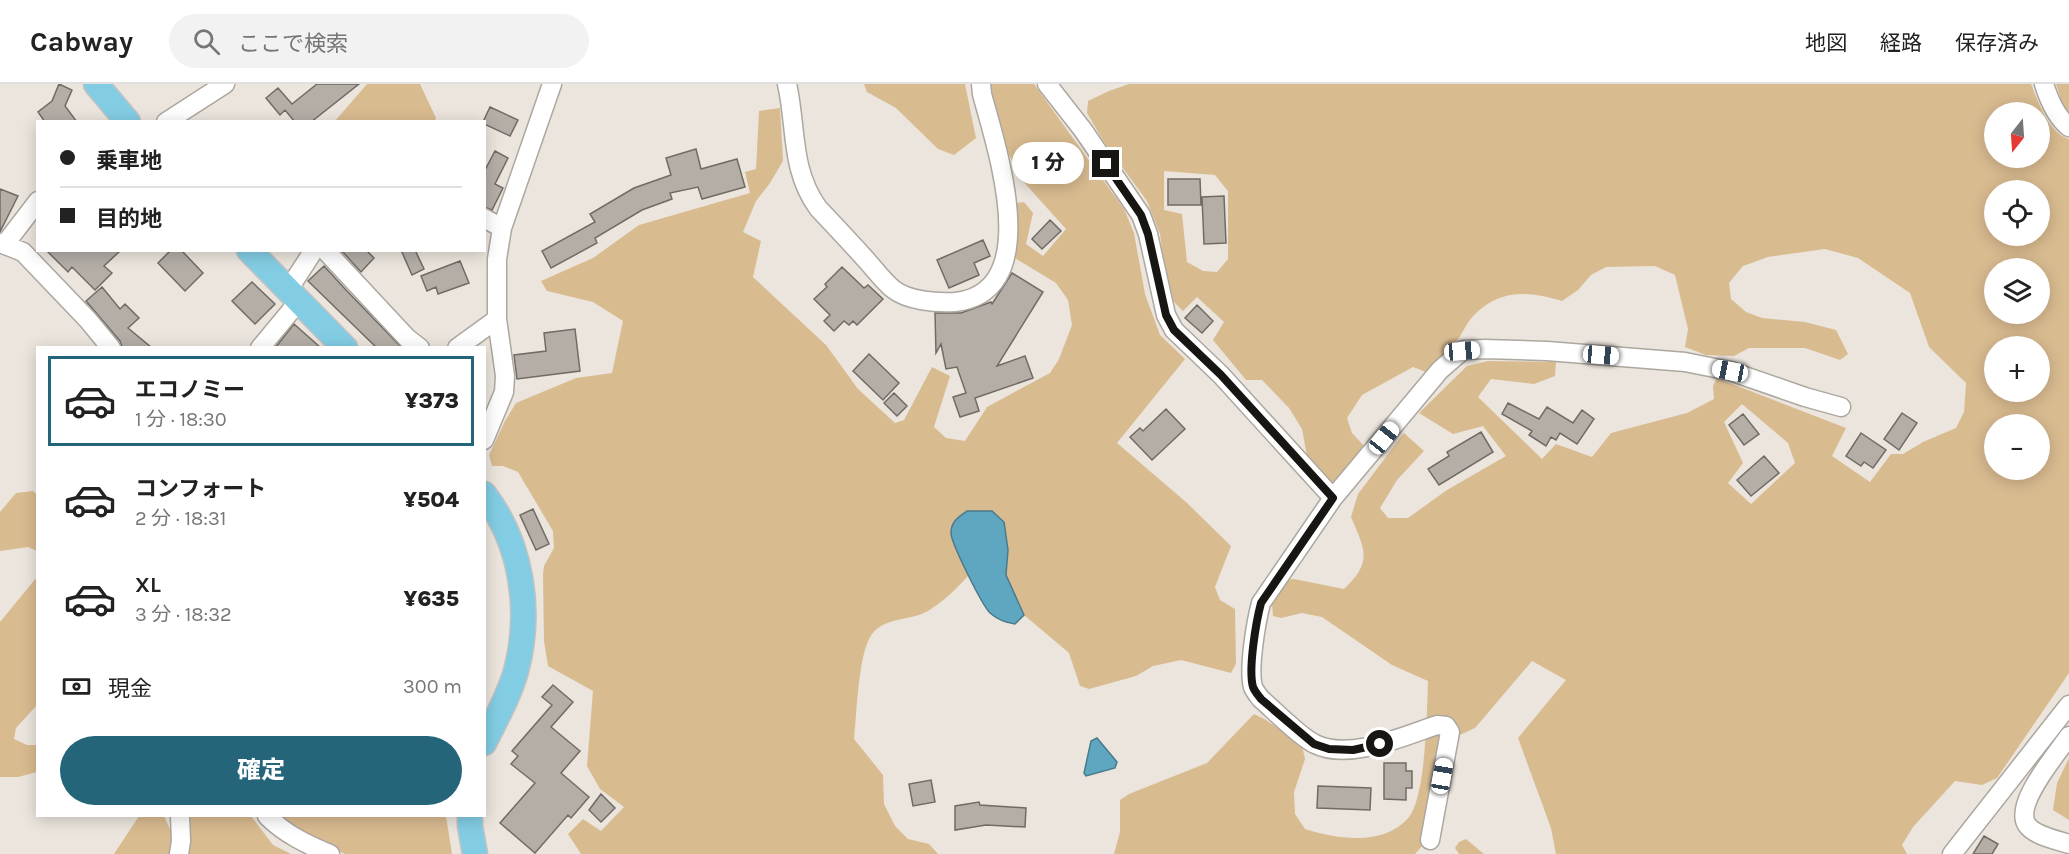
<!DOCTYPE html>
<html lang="ja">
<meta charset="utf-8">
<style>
body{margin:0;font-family:Karla,"Noto Sans JP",sans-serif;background:#f2f2f2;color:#222;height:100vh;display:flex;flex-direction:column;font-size:22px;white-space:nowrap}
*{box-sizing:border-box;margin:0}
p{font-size:20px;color:#767676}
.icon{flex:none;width:33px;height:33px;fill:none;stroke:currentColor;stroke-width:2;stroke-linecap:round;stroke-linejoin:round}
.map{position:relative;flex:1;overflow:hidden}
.side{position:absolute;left:36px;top:262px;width:450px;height:471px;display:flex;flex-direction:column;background:#fff;border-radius:0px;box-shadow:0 3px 15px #0003}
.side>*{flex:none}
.guide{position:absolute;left:36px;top:36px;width:450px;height:132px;border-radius:0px;box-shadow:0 3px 15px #0003;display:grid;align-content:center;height:132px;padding:0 24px;background:#fff}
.needle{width:39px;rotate:197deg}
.fabs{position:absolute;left:1984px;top:18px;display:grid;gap:12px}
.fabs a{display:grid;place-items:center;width:66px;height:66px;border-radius:50%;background:#fff;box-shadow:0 3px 15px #0003;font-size:30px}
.end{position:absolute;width:27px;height:27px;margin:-14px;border:8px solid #181613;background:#fff;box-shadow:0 0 0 3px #fff}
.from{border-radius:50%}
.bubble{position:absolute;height:42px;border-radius:21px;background:#fff;box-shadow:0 3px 15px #0003;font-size:20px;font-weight:800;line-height:42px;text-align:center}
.car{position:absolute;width:18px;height:36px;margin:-18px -9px;border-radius:8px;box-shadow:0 0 4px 2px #0007;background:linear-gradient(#fff 24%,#345 0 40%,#fff 0 76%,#345 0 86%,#fff 0)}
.guide b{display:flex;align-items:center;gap:21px;height:57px;font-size:22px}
.guide b+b{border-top:2px solid #e0e0e0}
.guide i{width:15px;height:15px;background:#222}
ul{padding:10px 0 0;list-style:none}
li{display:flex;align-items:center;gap:18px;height:90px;margin:0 12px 9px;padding:0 12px;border:3px solid transparent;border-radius:0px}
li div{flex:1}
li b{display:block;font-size:22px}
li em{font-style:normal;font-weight:800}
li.on{border-color:#25657a}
li>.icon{width:54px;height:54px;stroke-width:1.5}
.pay{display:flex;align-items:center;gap:15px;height:66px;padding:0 24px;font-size:22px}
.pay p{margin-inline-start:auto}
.action{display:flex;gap:12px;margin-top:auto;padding:12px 24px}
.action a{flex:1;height:69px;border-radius:36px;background:#25657a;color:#fff;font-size:24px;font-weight:800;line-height:69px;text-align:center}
header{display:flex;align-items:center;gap:36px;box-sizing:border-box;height:84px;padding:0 30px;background:#fff;border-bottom:2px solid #e0e0e0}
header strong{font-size:28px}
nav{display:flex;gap:33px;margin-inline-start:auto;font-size:21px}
.search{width:420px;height:54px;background:#f2f2f2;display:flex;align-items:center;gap:15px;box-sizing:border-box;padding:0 21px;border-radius:33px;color:#767676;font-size:22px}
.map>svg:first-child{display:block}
</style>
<header>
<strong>Cabway</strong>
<div class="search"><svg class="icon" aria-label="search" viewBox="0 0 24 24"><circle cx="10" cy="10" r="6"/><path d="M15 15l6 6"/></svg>ここで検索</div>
<nav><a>地図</a><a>経路</a><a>保存済み</a></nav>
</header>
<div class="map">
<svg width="2069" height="770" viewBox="0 0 2069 770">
<rect width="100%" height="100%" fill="#ebe5dd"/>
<path fill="#d9bb90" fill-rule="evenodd" d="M367,0H420L436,34L435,37H335Z
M864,0H965L976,54L954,71L938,65L896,24L867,8Z
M991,0H1034L1124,125L1134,149L1145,210L1160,251L1185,275L1117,359L1186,418L1231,462L1215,503L1220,516L1235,525L1236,580L1231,589L1181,576L1153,582L1136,592L1089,605L1080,602L1069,569L1024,531L1006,491L1008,466L957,468L969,491C958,503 945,516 931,525C913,538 887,531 872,550C858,569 857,629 854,655L883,691L884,720L895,742L908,755L929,760L938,770H581L568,750L583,735L601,747L624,723L600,705L587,682L593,607L548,582L544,557L543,490L544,482L554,464L553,447L518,388L503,382H492L489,371L505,337L516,319L576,294L612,289L623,237L593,218L547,207L541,197L593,174L639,141L750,109L745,88L756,85L759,27L780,24L783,77L770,99L756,117L743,148L761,157L753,193L826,261L858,305L895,339L904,336L932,283L950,292L934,343L946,354L965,357L987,323L1050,289L1059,275L1072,241L1068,216L1056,199L1013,173L1016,157L1017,119L1024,118L1033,129L1026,160L1043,172L1066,145L1020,94L1007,66L996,35Z
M1129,0H2031C2039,19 2048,48 2069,55V589L1997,694L1982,701L1955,697L1913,743L1902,761L1907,770H1556L1551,744L1518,654L1566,596L1532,577L1475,644L1442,659L1422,762L1415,770H1114L1120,748V716L1129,710L1207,679L1254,630L1266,636L1302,661L1305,675L1294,708L1295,730L1305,745C1337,755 1384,763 1409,733C1426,712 1427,626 1428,597L1392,581L1322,533L1302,529L1281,534L1273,532L1272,519L1286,496L1294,495L1344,505C1373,478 1365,466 1351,433L1358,410L1404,349L1424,367L1397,396L1380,424L1388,434H1408L1447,406L1506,372L1483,342L1453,350L1419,329L1467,282L1488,277L1556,278L1555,292L1534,300L1491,295L1478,313L1542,375L1556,360L1592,373L1611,349L1687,329L1714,315L1713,302L1717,294L1846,344L1832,372L1870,398L1891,370H1903L1923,358L1956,344L1964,328L1966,299L1929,263L1910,209L1858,174L1825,165L1768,173L1743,182L1729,199L1731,215L1746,228L1762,234L1805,238L1836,246L1848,270L1840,276L1805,264H1749L1734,272L1706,271L1685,263L1688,245L1675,191L1655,182L1606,183L1591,191L1578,206L1562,217C1529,207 1501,205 1475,230C1468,237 1464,246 1459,254C1449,266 1437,277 1426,288L1413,283L1362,311L1347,334L1352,349L1366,364L1336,400L1318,390L1307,372L1302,345L1289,324L1262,296H1246L1213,256L1224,238L1197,213L1183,227L1174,218L1165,187L1160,150L1147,117L1104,58L1087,29L1088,17L1109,7ZM1995,28H2040V74H1995ZM1164,87L1215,91L1228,107V175L1217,188L1203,187L1187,178L1182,130L1164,126ZM1995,106H2040V152H1995ZM1995,184H2040V230H1995ZM1995,262H2040V308H1995ZM1742,320L1788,359L1795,379L1751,420L1728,399L1743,379L1724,338ZM1995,340H2040V386H1995Z
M2056,0H2069V30L2064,26Z
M33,407L37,411V467L28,463L0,467V428L16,409Z
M37,493V621L16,644L14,655L27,661H37V688L18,693H0V538Z
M2069,674V736L2053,726L2057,699Z
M139,732H164L172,749L169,770H114Z
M189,732H251L273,761L291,770H188Z
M280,732H446L452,770H345L294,746Z
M1466,755L1484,770H1459L1455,764L1459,758Z"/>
<path fill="#5fa6c0" stroke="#4a7b8c" stroke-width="1.5" d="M967,427H992L1004,438L1008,466L1006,491L1024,531L1015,540C1005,538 998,536 990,529C982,521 951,459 951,449C951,437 959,433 967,427Z
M1097,654L1117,678L1115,684L1086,692L1084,689L1091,657Z"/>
<path fill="#b4aea7" stroke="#706b64" stroke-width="1.5" d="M59,0L72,6L65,22L77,38H45L38,28L52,17Z
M317,0H359L311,38H295L285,26L280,31L266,14L278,4L292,20Z
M490,23L518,36L510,52L484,40L483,38Z
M696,65L701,85L737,75L745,103L702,115L698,103L670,109L672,115L642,126L595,154L597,159L551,184L542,167L595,138L590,130L634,104L671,91L666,74Z
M495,67L508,74L495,100L503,104L492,126L484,123V88Z
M1168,95H1200L1201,121H1168Z
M0,105L18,112L0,148Z
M1224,112L1226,159L1204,160L1202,113Z
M1050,136L1061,147L1042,165L1032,155Z
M983,156L990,172L974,179L979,191L949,204L937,176Z
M46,166H121L104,182L112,189L95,206L72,183L68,188Z
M171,166H181L203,189L185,207L158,179Z
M341,166H366L374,174L361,188Z
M401,166H415L424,185L412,191Z
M460,177L469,199L438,210L436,203L427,207L421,192Z
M324,182L346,206L402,264H377L308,197Z
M842,183L864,204L868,201L883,215L857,241L853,237L849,241L844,237L834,247L824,237L830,231L814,215L827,203L825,200Z
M1012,189L1043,208L997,282L1025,272L1033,294L975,314L979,327L960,333L953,313L966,309L957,283L946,285L941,260L936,269L935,229H961L991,218L992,220Z
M252,198L275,220L255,240L232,217Z
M102,203L120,225L125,220L139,234L128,244L152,264L122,263L120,257L86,217Z
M1197,221L1213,237L1202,249L1185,234Z
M294,240L321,264H275Z
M575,245L580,287L517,295L514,271L546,267L544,249Z
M869,270L899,299L883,316L853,287Z
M894,309L907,322L897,332L884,319Z
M1508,319L1539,335L1547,323L1573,339L1582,326L1594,335L1577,360L1560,349L1556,356L1551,353L1546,362L1529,351L1532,347L1502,330Z
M1166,325L1185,345L1152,376L1130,353L1140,344L1143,347Z
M1902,329L1917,339L1899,366L1884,355Z
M1743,330L1759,350L1744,361L1729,341Z
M1481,348L1493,368L1439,401L1428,385L1449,372L1447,368Z
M1861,349L1886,366L1873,384L1864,378L1861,382L1846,372Z
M1764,372L1779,389L1751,412L1737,396Z
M533,425L549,460L536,466L520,431Z
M553,601L573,618L551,643L580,667L561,689L589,713L571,734L568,731L535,769L500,739L535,699L511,680L518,672L512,667L552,621L542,613Z
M1384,679H1406V687H1412V704H1406V716L1384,715Z
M931,696L935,718L913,722L909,700Z
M1318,702L1371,704L1370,726L1317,724Z
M601,710L615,724L601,738L589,726Z
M979,718L980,721L1026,724L1025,743L986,741L955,746V722Z
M1984,752L1998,760L1992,770H1973Z"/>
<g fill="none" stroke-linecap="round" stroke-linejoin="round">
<g stroke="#aca79f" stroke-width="21">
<path id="minor" d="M787,0C797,44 790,85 818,124C835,142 852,160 868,178C876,187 884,198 893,205C908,217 936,219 955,218C1046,208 996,63 982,10L981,0
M1047,0L1083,46L1141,131L1148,150L1166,231L1174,246L1221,291L1333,414L1440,286L1463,266L1485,265L1547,267L1685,278L1730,287L1805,313L1841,323
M2044,0C2049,16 2056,33 2069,43
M166,38L225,0
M484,134L502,144
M0,159L23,168L88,236L111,264
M5,160L38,117
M325,166L407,254L420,264
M288,206L314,166
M260,264L299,217
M457,264L497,235
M484,356L504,308L505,292L497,235V175L502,144L552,0
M1333,414L1261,519C1256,538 1248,585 1253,603C1255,608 1258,611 1261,615C1275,627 1300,653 1315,660C1349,677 1404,652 1437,641L1446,642L1450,648L1430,756
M2069,652C2057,670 2013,720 2027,741C2035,752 2057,756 2069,760
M267,732C285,750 306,760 330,770
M179,770L181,757L180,732
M1952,770L2069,621"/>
</g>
<g stroke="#c3c2c2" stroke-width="27">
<path id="major" d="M96,0L128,38
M249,166L345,264
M484,410C522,459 532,527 516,587C509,612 496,635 484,659
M470,732V742L475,770"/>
</g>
<use href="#minor" stroke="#fff" stroke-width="18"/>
<use href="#major" stroke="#83cde4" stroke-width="24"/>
</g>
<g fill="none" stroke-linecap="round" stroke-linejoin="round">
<path stroke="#181613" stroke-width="8" d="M1106,80L1141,131L1148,150L1166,231L1174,246L1221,291L1333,414L1261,519C1256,538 1248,585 1253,603C1255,608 1258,611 1261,615L1314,660L1329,665L1353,666L1380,660"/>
</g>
</svg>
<div class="fabs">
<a><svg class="needle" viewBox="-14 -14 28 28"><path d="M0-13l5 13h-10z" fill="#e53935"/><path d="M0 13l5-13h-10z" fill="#767676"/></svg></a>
<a><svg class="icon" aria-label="locate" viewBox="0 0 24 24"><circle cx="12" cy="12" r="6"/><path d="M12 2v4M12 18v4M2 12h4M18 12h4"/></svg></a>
<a><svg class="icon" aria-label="layers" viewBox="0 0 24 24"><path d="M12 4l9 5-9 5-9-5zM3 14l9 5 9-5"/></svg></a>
<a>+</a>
<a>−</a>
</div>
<i class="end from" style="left:1380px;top:660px"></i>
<i class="end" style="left:1106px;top:80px"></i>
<div class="bubble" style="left:1012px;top:58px;width:72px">1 分</div>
<i class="car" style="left:1462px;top:267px;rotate:85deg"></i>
<i class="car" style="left:1601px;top:271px;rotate:95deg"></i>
<i class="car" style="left:1730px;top:287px;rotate:281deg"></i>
<i class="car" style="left:1384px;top:354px;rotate:39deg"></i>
<i class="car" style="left:1442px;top:692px;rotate:10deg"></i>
<div class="guide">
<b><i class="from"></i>乗車地</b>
<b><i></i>目的地</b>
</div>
<section class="side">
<ul>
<li class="on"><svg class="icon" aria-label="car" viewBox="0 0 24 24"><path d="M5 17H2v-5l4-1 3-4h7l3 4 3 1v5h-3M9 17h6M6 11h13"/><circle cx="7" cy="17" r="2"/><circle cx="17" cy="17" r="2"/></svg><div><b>エコノミー</b><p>1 分 · 18:30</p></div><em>¥373</em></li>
<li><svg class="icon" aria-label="car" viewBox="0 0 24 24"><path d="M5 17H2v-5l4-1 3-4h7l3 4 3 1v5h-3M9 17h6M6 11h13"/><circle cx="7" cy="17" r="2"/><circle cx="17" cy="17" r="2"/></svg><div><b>コンフォート</b><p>2 分 · 18:31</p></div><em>¥504</em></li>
<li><svg class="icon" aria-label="car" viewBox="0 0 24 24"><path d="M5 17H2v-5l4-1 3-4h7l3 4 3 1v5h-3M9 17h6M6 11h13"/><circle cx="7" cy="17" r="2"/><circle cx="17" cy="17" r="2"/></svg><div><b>XL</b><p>3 分 · 18:32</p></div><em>¥635</em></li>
</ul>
<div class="pay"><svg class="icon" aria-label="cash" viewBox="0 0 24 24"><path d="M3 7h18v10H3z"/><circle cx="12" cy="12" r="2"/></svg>現金<p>300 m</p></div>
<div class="action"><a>確定</a></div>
</section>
</div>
